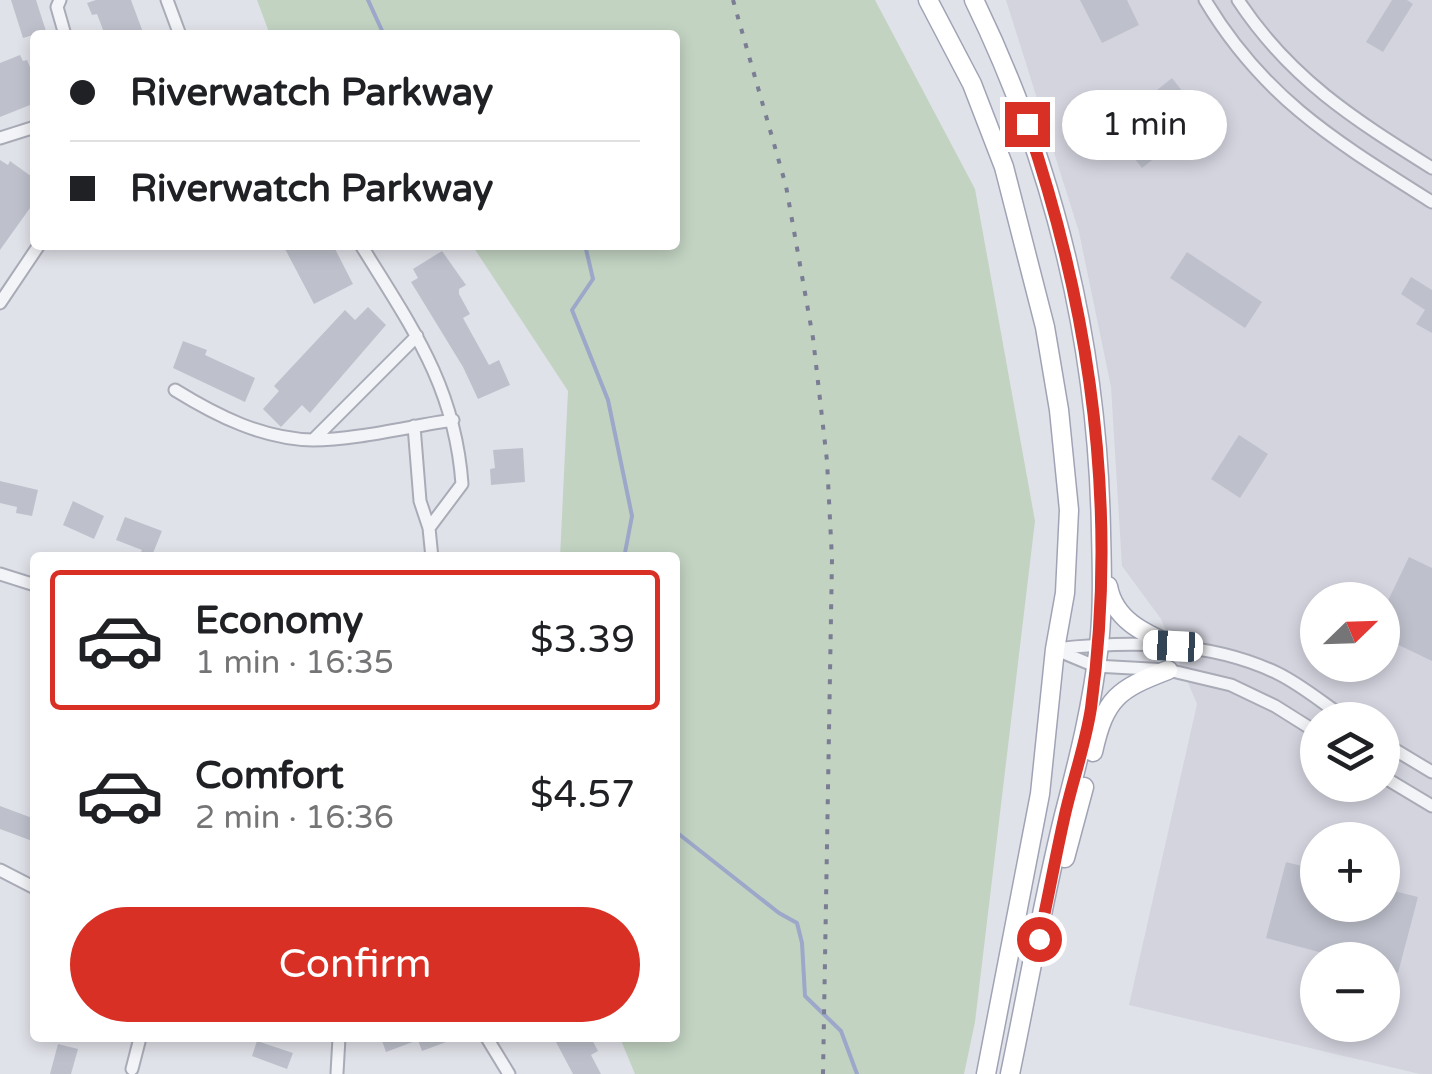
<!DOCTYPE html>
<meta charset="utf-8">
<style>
body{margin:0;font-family:"Varela Round",sans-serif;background:#f6f6f6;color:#202124;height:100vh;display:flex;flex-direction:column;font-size:38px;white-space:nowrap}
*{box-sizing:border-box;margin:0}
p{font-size:32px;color:#757577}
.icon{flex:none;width:55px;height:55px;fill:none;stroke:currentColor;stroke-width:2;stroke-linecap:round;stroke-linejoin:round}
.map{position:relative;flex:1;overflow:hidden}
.panel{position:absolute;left:30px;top:552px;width:650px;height:490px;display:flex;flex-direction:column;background:#fff;border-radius:10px;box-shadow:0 5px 15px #0003}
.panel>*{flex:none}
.banner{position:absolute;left:30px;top:30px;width:650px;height:220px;border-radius:10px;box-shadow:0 5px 15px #0003;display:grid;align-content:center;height:220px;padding:0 40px;background:#fff}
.needle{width:65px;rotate:67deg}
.buttons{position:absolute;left:1300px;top:582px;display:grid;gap:20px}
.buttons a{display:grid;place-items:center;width:100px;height:100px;border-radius:50%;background:#fff;box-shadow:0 5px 15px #0003;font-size:50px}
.end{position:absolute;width:45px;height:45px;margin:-22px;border:12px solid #d93025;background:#fff;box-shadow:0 0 0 5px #fff}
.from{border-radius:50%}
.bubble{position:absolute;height:70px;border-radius:35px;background:#fff;box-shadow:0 5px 15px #0003;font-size:32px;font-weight:600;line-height:70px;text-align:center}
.car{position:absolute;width:30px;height:60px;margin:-30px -15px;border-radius:12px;box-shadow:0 0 8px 2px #0007;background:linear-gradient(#fff 24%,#345 0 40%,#fff 0 76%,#345 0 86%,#fff 0)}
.banner b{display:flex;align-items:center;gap:35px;height:95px;font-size:38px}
.banner b+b{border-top:2px solid #e0e0e0}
.banner i{width:25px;height:25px;background:#202124}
ul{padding:18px 0 0;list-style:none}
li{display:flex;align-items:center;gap:30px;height:140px;margin:0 20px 15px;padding:0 20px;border:5px solid transparent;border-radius:10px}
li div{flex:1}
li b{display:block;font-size:38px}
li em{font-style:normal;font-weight:600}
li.selected{border-color:#d93025}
li>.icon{width:90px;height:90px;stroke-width:1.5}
.cta{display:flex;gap:20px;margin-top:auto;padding:20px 40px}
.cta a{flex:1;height:115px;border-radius:60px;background:#d93025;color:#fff;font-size:40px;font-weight:600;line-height:115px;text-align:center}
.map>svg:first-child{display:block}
</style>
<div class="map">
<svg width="1432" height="1074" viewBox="0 0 1432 1074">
<rect width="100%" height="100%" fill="#e0e2e9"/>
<path fill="#d3d4de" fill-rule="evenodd" d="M1006,0H1432V1074H1420L1129,1005L1197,704L1161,619L1122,566L1111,387L1079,232ZM1318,600H1382V665H1318ZM1318,720H1382V785H1318ZM1318,840H1382V905H1318ZM1318,960H1382V1025H1318Z"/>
<path fill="#c2d3c2" d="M257,0H875L975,189L1035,521L975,1022L964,1074H635L620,1038H675V558L560,557L568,391L472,245H675V35H270Z"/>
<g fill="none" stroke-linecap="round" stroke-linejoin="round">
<path stroke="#9ca7c9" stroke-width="4" d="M368,0L384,35
M585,245L593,279L572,310L608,400L632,516L624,558
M675,831L779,913L797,923L802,943L805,996L841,1031L857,1074"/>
</g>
<path fill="#bec0cc" d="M11,0H36L46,31L23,38Z
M96,0H131L144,35H105L97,14L92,15L87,3Z
M1080,0H1127L1139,25L1102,43Z
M1392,0H1407L1413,4L1383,52L1366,42Z
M20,55L23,61L27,60L35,79V103L0,117V63Z
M1172,78L1204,119L1142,168L1110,128Z
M0,160L8,165L10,161L35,179V201L0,250Z
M283,245H333L353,284L314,304Z
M442,251L466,285L459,289V294L470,314L463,318L468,327L489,365L499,360L510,385L478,399L463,367L411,282L418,278L413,269Z
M1187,252L1262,302L1245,328L1170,278Z
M1411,277L1432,290V333L1416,324L1425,310L1401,294Z
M368,307L386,325L310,413L302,405L281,427L263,409L279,391L274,386L345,310L355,320Z
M183,341L207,350L205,355L255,378L245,402L173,368Z
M1239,435L1268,454L1240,498L1211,479Z
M523,448L525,482L491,485L490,469L495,468L493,450Z
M0,481L38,490L32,516L16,513L17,507L0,503Z
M73,501L104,516L94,539L63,525Z
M125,517L162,531L151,558L140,554L142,550L116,540Z
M1409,557L1432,568V661L1382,637V613Z
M0,806L35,819V842L0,829Z
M1286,862L1318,870V905H1382V888L1418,897L1398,973L1382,969V960H1349L1266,938Z
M381,1038H454V1039L422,1051L418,1040L386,1052Z
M565,1038H581L583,1042L591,1038L598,1051L591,1055L601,1074H573L556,1042Z
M257,1041L293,1053L287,1069L252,1056Z
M58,1044L78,1049L71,1074H50Z"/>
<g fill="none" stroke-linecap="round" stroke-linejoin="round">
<g stroke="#a9abb7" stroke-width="15">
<path id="minor" d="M60,0L57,7L65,35
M167,0L180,35
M1205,0C1264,99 1337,142 1432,202
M1238,0C1290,79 1354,119 1432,168
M0,138L35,127
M361,245C411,326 455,386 462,484L429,528
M0,303L39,245
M175,390C217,416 263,439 313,440C355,440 411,426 453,420
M414,426L420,501L429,528L432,558
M314,439L417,336
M0,574L35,585
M1055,649C1128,641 1208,640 1277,673C1302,685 1325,705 1348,720
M1059,651L1095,666L1168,670L1231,685L1275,706L1318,733
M1382,742L1432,772
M1382,776L1432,806
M0,870L35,888
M487,1038L509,1074
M132,1069L140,1038
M337,1073L339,1038"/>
</g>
<g stroke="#a0a3b5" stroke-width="21">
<path id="primary" d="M928,0L972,84L1004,167L1045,327L1059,410L1069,510L1065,593L1055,649L1040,794L986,1074
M974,0C1055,166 1098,347 1101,532C1102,569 1103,608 1099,645C1092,706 1079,757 1064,815C1043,900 1028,988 1010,1074
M1108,586C1114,620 1144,633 1173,646
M1093,752C1105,698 1118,689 1168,670
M1065,858L1084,787"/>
</g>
<use href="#minor" stroke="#f3f4f7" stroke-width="11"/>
<use href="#primary" stroke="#fff" stroke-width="18"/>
<path stroke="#7a7d93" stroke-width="4" stroke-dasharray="5 10" stroke-linecap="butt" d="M733,0L786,186L813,338L827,461L832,559L823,1074"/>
</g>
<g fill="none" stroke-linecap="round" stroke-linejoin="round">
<path stroke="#d93025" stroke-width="12" d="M1027,124C1091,312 1118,510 1091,708C1085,747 1072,782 1064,819C1055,859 1048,899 1039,939"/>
</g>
</svg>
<div class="buttons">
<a><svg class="needle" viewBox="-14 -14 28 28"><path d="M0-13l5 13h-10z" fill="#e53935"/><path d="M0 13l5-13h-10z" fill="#757577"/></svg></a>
<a><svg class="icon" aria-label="layers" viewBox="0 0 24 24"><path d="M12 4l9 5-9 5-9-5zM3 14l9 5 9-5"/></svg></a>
<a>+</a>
<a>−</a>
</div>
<i class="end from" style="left:1039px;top:939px"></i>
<i class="end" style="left:1027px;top:124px"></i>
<div class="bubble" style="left:1062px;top:90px;width:165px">1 min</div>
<i class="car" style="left:1173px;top:646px;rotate:273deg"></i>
<div class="banner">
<b><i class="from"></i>Riverwatch Parkway</b>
<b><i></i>Riverwatch Parkway</b>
</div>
<section class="panel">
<ul>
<li class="selected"><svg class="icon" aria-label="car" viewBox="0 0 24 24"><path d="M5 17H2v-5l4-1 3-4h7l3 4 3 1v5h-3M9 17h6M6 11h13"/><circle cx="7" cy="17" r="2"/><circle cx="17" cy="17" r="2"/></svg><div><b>Economy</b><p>1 min · 16:35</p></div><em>$3.39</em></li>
<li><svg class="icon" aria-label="car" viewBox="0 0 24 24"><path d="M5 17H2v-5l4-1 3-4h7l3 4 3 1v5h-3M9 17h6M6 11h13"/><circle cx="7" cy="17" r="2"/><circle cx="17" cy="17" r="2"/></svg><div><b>Comfort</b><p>2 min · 16:36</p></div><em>$4.57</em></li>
</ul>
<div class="cta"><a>Confirm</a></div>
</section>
</div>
